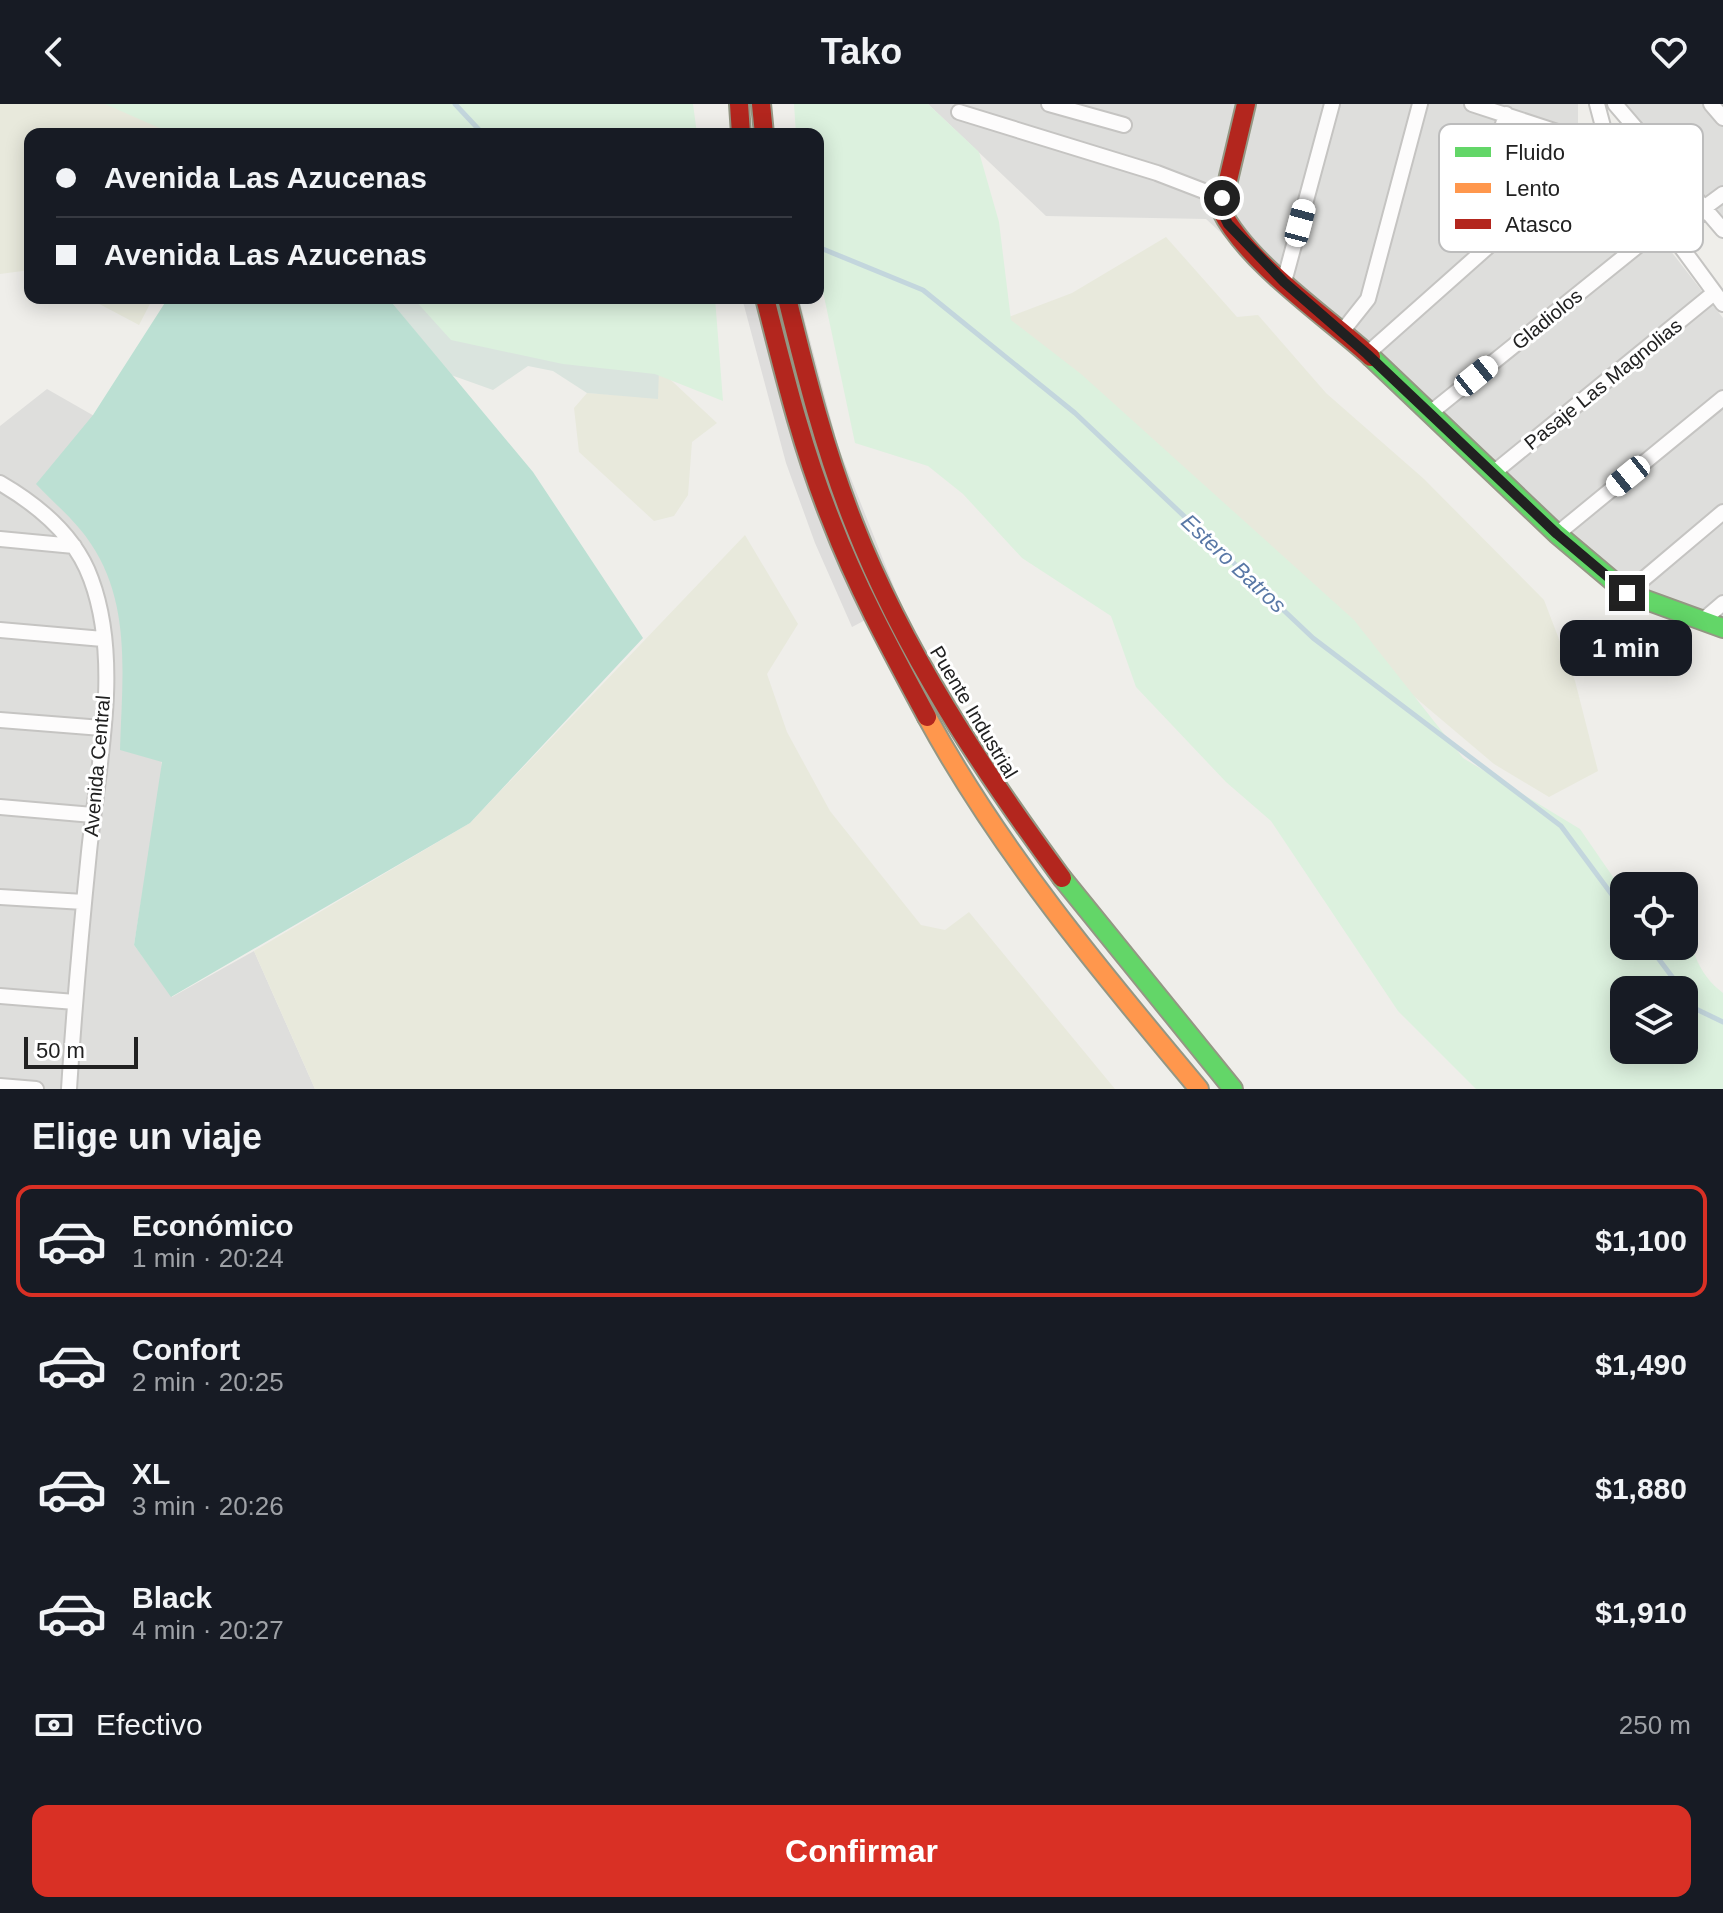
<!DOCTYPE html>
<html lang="es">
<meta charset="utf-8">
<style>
body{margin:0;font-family:Arial,sans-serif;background:#242831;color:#f1f3f6;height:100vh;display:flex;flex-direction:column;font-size:30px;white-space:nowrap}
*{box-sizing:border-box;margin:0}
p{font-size:26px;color:#9ea1a6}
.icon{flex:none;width:44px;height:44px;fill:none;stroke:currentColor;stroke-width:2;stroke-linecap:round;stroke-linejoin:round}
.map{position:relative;height:985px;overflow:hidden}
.drawer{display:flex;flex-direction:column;background:#171b24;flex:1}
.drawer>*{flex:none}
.hud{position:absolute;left:24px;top:24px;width:800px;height:176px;border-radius:16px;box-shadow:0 4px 20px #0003;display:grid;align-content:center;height:176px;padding:0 32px;background:#171b24}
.controls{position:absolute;left:1610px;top:768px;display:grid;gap:16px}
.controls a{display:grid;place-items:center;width:88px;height:88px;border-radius:16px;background:#171b24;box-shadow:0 4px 20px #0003;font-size:40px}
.scale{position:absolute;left:24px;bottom:20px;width:114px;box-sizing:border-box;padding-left:8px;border:4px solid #212121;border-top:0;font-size:22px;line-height:28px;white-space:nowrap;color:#212121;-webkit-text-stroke:6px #fff;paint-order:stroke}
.end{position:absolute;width:36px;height:36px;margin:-18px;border:10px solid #212121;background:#fff;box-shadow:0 0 0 4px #fff}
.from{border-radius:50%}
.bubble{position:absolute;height:56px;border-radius:16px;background:#171b24;box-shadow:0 4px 20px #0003;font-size:26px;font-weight:700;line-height:56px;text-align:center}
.car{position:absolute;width:24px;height:48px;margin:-24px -12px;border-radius:10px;box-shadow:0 0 6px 2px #0007;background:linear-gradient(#fff 24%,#345 0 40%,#fff 0 76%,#345 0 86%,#fff 0)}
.hud b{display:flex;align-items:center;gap:28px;height:76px;font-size:30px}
.hud b+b{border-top:2px solid #363941}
.hud i{width:20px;height:20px;background:#f1f3f6}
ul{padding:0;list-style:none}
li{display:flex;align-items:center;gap:24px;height:112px;margin:0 16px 12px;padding:0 16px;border:4px solid transparent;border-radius:16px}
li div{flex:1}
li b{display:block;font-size:30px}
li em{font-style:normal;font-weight:700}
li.current{border-color:#d93025}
li>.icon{width:72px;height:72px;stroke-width:1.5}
h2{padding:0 32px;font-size:36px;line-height:96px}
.pay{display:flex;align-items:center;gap:20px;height:88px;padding:0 32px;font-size:30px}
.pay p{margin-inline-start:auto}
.action{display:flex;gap:16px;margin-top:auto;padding:16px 32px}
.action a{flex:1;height:92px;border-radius:16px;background:#d93025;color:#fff;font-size:32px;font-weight:700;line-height:92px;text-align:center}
header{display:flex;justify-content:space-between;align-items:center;height:104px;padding:0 32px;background:#171b24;font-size:36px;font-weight:700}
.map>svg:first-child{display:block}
</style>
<header><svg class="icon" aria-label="back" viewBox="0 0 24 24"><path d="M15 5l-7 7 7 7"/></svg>Tako<svg class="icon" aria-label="heart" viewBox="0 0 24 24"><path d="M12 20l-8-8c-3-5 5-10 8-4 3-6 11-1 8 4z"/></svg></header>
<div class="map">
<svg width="1723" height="985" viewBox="0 0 1723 985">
<rect width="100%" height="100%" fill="#efeeea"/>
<path fill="#dededc" d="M928,0H1578V37L1606,64L1723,214V527L1611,489L1206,115L1046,112Z
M1615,0H1723V124Z
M47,285L152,345L162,670L134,841L172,893L254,847L315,985H0V322Z"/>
<path fill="#e8e9dc" d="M0,0H232V30H30V166L0,170Z
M1166,133L1237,213L1258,211L1326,289L1424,375L1544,496L1575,577L1598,667L1549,693L1494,660L1345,534L990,220L1072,189Z
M88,194H153L139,221Z
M659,265L717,319L692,338L688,391L674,412L654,417L579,348L574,304L587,289L635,292Z
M745,431L798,520L767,570L787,628L830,707L921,821L945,826L969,808L1115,985H315L254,847L470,719Z"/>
<path fill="#dae4de" d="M388,194H710L659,265L658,295L587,289L553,267L528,262L493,286L451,271Z"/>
<path fill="#dcf1de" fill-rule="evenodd" d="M105,0H693L697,30H173Z
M794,0H928L979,48L999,118L1011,216L1081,270L1354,516L1463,654L1580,725L1624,789V842H1684V805L1689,808C1689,842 1696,868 1723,889V985H1476L1398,907L1271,717L1226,678L1136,583L1111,512L1022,454L963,390L928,362L855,339L818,164V30H796ZM1684,886V946H1624V886Z
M413,194H715L723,297L655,270L563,260L451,236Z"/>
<path fill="#bce0d3" d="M168,194H388L533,368L643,534L470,719L171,893L134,841L162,658L120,646C122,575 132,501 91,440C77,418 54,399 36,380L93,311Z"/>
<path fill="#dedddc" d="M742,194H799L838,342L900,498L852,523L815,439L786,359Z"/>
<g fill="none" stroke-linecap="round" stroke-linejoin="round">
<path stroke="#c3d6dd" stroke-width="5" d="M455,0L483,30
M818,143L923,186L1075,309L1313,534L1561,722L1624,807
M1649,842L1682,886
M1684,889L1696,905L1723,918"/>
<g stroke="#c5c4c2" stroke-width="18">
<path id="street" d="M1049,0L1124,21
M1472,0L1609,45
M1597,0L1609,45L1723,200
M1615,0L1723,126
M1711,0L1723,14
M959,8L1157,69L1222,94
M1679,138L1704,104L1723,90
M1492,139L1479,102L1506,10
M1284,178L1332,0
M1341,229L1368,195L1420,0
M1367,250L1492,139L1609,45
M1429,310L1666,119
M1492,370L1714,189
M0,379C38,401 76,433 91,475C122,558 98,661 89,748C81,827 74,906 69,985
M1557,430L1723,294
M0,435L74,442
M1627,489L1723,408
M1702,517L1723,499
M0,526L103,535
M0,616L102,624
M0,703L93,711
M0,793L84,798
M0,892L75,898
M0,982L36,985"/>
</g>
<g stroke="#949784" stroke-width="22">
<path id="fast" d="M1371,253L1557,430L1627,489L1723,524
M1062,774L1233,985"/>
</g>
<g stroke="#949784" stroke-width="22">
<path id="slow" d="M927,613C1000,747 1101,868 1199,985"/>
</g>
<g stroke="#949784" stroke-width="22">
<path id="jam" d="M739,0L741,30
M761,0L764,30
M1246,0L1221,106C1247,159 1326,212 1371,253
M765,194C784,269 802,344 831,416C857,484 892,548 927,613
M787,194C806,271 825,347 854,420C904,548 981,664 1062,774"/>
</g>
<use href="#street" stroke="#fdfcfc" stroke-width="14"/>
<use href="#fast" stroke="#63d668" stroke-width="18"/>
<use href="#slow" stroke="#ff974d" stroke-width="18"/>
<use href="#jam" stroke="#b3261e" stroke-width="18"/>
</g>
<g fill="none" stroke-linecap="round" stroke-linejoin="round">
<path stroke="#212121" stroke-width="10" d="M1222,94L1221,106L1228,120L1284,178L1367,250L1557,430L1627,489"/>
</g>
<g text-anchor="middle" stroke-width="6" stroke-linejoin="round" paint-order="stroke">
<g font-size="20" fill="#212121" stroke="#fff">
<text transform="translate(1547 215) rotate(-39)" y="7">Gladiolos</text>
<text transform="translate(1603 280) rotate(-39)" y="7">Pasaje Las Magnolias</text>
<text transform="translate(974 608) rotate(59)" y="7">Puente Industrial</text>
<text transform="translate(97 662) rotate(-85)" y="7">Avenida Central</text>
</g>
<g font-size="22" font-style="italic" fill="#5978a6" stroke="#fff">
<text transform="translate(1234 459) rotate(43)" y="8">Estero Batros</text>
</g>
</g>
<rect x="1439" y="20" width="264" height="128" rx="12" fill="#fff" stroke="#bcbcbc" stroke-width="2"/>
<rect x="1455" y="43" width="36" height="10" fill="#63d668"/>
<rect x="1455" y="79" width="36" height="10" fill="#ff974d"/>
<rect x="1455" y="115" width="36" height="10" fill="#b3261e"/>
<g font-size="22" fill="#212121">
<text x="1505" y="56">Fluido</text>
<text x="1505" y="92">Lento</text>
<text x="1505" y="128">Atasco</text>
</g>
</svg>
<div class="controls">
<a><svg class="icon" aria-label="locate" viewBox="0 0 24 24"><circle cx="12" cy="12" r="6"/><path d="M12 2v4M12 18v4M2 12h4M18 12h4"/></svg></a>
<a><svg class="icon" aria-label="layers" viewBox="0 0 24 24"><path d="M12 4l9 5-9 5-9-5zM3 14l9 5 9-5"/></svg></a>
</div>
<div class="scale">50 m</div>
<i class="end from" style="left:1222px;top:94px"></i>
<i class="end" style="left:1627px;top:489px"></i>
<div class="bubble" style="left:1560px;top:516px;width:132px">1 min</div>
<i class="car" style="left:1300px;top:119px;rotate:15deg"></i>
<i class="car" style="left:1476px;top:272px;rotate:51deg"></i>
<i class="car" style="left:1628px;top:372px;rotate:231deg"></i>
<div class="hud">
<b><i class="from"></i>Avenida Las Azucenas</b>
<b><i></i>Avenida Las Azucenas</b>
</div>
</div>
<section class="drawer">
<h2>Elige un viaje</h2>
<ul>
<li class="current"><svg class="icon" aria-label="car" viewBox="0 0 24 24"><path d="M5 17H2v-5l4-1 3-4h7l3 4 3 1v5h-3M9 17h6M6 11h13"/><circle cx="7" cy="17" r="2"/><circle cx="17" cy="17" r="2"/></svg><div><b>Económico</b><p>1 min · 20:24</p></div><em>$1,100</em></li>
<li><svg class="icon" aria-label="car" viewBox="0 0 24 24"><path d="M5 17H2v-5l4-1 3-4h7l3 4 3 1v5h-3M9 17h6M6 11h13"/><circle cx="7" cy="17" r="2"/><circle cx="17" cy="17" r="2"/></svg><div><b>Confort</b><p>2 min · 20:25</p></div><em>$1,490</em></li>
<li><svg class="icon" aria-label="car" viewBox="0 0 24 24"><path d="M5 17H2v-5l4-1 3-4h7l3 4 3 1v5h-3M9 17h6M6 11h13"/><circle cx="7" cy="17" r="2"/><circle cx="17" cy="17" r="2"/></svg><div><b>XL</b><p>3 min · 20:26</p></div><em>$1,880</em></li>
<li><svg class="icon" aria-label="car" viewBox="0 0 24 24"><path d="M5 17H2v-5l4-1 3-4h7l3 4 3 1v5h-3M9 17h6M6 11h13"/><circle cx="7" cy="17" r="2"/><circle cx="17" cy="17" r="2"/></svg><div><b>Black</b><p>4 min · 20:27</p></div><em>$1,910</em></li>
</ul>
<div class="pay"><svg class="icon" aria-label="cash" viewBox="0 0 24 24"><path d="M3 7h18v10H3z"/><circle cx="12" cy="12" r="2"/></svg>Efectivo<p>250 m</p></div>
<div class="action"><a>Confirmar</a></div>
</section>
